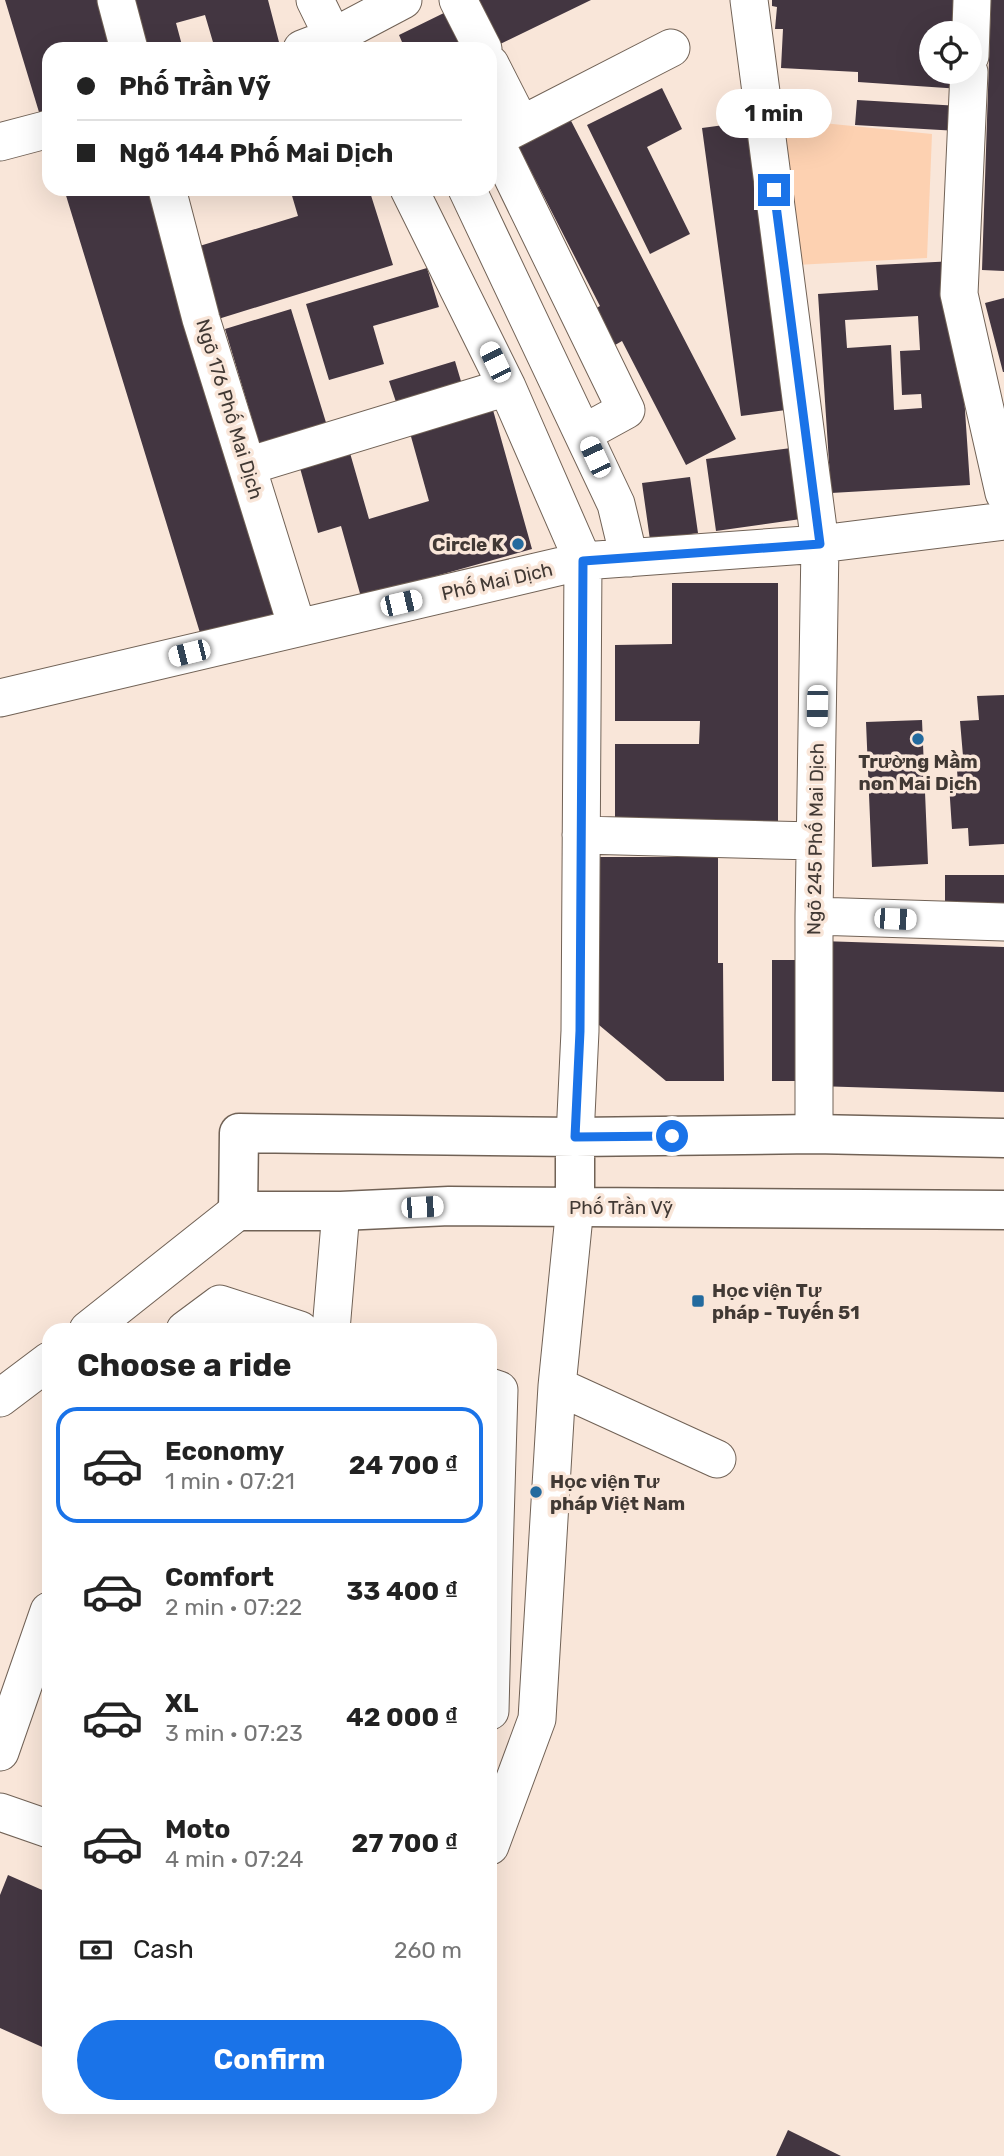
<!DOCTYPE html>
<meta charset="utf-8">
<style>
body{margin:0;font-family:Rubik,sans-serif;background:#f2f2f2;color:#222;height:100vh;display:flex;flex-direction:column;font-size:26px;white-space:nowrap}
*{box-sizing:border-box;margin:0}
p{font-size:23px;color:#767676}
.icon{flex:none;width:38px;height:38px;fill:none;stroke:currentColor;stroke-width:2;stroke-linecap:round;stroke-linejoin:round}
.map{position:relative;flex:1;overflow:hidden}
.details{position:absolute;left:42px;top:1323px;width:455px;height:791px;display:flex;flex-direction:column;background:#fff;border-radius:21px;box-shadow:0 7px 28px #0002}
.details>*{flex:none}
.hud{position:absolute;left:42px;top:42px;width:455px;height:154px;border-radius:21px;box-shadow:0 7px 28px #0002;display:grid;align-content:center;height:154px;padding:0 35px;background:#fff}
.fabs{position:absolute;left:919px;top:21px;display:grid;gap:14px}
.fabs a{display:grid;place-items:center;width:63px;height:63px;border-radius:50%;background:#fff;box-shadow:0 7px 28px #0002;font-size:35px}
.end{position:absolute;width:32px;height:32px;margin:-16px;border:9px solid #1a73e8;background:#fff;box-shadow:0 0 0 4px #fff}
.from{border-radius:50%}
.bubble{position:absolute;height:49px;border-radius:24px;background:#fff;box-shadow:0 7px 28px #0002;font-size:23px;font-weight:700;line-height:49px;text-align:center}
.car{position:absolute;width:21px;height:42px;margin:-21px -10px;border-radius:9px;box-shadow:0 0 5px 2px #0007;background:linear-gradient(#fff 24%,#345 0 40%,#fff 0 76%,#345 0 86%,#fff 0)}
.hud b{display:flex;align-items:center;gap:24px;height:66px;font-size:26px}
.hud b+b{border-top:2px solid #e0e0e0}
.hud i{width:18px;height:18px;background:#222}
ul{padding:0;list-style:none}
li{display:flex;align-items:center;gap:21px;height:116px;margin:0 14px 10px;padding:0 21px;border:4px solid transparent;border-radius:21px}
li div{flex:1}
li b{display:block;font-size:26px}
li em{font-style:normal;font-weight:700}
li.current{border-color:#1a73e8}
li>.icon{width:63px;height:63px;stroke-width:1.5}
h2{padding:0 35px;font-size:32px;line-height:84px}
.pay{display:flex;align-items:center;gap:18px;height:77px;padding:0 35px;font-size:26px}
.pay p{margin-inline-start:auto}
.action{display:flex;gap:14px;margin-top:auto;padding:14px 35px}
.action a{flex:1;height:80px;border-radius:42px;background:#1a73e8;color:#fff;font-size:28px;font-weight:700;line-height:80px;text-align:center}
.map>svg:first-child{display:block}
</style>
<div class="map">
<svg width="1004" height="2156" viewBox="0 0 1004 2156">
<rect width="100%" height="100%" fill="#f9e6d9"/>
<path fill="#fdd1b1" d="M783,119L932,134L927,258L796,265Z"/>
<path fill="#433641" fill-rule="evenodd" d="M5,0H99L114,49H49V120L42,122Z
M124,0H268L280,46L268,49H215L205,15L176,23L183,49H138Z
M472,0H591L494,47Z
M772,0H966L964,33H931V72H962L961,89L858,82V72L781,68L783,29H775L777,7L772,6Z
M991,0H1004V271L982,270Z
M450,10L469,49H405L399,35Z
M662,88L682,129L647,147L690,234L650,254L587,125Z
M857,100L960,106L958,131L855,125Z
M568,115L736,439L686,465L622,341L610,348L591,311L600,306L516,142Z
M754,121L793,409L741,416L702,128Z
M64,189H154L283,611L201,636Z
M290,189H369L393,265L215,320L193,248L298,216Z
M955,261L970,485L831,493L818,294L878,290L876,265ZM918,316L920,350L900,351L902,395L921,394L922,408L894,410L891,345L847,348L845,320Z
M427,268L439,307L373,326L384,364L329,380L306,304Z
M1004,298V372H1003L985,303Z
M291,309L328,429L261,449L225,329Z
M455,361L463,388L398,408L389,381Z
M493,410L532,549L361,597L341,526L318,533L300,468L350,453L369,519L429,501L410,433Z
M799,447L808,518L716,531L706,459Z
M690,477L698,533L650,540L642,483Z
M672,583H778V824H615V744H699L700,721H615V645L672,644Z
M1004,695V844L969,846L968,828L952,829L949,784L958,783L956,757L963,756L960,721L979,720L977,696Z
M922,720L928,864L872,867L866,722Z
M598,857H718V963H723L724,1081H666L599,1025Z
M945,875H1004V909L945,908Z
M821,941L1004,947V1092L817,1086Z
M772,960H808V1081H772Z
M8,1875L49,1893V2050L0,2028V1895Z
M788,2130L841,2156H776Z"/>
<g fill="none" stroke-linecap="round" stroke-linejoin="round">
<g stroke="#716256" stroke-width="39">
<path id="minor" d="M116,0L129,49
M315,0L339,49
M458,0L483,49
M749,0L820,544L814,916V1134
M302,49L333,37L403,0
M970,56L972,0
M490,64L521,125
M969,72L959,294L1004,493
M494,139L626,410L584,433
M490,141L671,48
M0,142L49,129
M167,189L201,319L297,627
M409,189L507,387L583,561L580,1031L575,1137
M467,189L616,504L629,558
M248,466L507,387
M0,698L583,561L820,544L1004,521
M581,835L815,841
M814,916L1004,922
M88,1330L238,1211
M185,1330L220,1304L300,1330
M331,1330L341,1211
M557,1386L717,1459
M490,1387L499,1390L493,1589L490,1588
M0,1398L49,1361
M490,1711L493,1589
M0,1752L49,1611
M0,1812L49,1829
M490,1846L537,1719L557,1386L575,1206"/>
</g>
<g stroke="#716256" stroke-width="41">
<path id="major" d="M1004,1138L814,1134L575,1137L239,1133L238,1211H341L449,1206L1004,1210
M575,1206V1137"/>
</g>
<use href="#minor" stroke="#fff" stroke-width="37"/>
<use href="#major" stroke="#fff" stroke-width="38"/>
</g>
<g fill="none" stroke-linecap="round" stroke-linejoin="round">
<path stroke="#1a73e8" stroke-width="9" d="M672,1136L575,1137L580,1031L583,561L820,544L774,190"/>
</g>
<g fill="#236a9e" stroke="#f9e6d9" stroke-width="2.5">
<circle cx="518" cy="544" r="7"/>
<circle cx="918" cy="739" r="7"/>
<rect x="691" y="1294" width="14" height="14" rx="3.5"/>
<circle cx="536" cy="1492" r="7"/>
</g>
<g text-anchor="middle" stroke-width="7" stroke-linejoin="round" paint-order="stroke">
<g font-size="19" fill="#413934" stroke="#f9e6d9">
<text transform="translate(230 409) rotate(73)" y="7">Ngõ 176 Phố Mai Dịch</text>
<text transform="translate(497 581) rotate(-13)" y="7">Phố Mai Dịch</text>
<text transform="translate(815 839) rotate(-89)" y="7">Ngõ 245 Phố Mai Dịch</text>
<text x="621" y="1214">Phố Trần Vỹ</text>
</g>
<g font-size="19" font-weight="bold" fill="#413934" stroke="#f9e6d9" text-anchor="start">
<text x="504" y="551" text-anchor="end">Circle K</text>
<text x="918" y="768" text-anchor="middle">Trường Mầm<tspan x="918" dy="22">non Mai Dịch</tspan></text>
<text x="712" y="1297">Học viện Tư<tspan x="712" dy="22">pháp - Tuyến 51</tspan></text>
<text x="550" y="1488">Học viện Tư<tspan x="550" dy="22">pháp Việt Nam</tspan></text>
</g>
</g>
</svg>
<div class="fabs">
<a><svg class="icon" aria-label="locate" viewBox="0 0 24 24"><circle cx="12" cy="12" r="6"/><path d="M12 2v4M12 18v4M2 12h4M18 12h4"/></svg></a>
</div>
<i class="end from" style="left:672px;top:1136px"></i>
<i class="end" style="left:774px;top:190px"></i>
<div class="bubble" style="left:716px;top:89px;width:116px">1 min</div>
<i class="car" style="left:495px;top:362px;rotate:334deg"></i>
<i class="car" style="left:595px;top:457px;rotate:335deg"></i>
<i class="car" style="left:401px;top:603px;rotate:77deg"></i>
<i class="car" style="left:189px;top:653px;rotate:256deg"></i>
<i class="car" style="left:817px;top:706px;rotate:181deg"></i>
<i class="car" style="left:895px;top:919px;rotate:92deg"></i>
<i class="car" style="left:422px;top:1207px;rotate:87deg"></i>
<div class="hud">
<b><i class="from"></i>Phố Trần Vỹ</b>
<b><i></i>Ngõ 144 Phố Mai Dịch</b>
</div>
<section class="details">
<h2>Choose a ride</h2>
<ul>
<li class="current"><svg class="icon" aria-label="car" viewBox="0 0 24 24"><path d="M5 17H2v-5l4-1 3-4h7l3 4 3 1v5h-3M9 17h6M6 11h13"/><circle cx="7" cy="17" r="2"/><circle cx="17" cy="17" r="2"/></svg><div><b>Economy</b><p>1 min · 07:21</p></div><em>24 700 ₫</em></li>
<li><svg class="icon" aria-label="car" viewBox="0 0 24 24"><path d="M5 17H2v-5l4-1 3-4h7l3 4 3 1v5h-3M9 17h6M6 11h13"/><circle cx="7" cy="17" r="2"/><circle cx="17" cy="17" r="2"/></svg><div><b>Comfort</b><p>2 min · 07:22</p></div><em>33 400 ₫</em></li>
<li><svg class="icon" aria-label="car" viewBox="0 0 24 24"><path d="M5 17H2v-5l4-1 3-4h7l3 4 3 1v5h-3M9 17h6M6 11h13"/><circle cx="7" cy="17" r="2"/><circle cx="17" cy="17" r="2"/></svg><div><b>XL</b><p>3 min · 07:23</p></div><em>42 000 ₫</em></li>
<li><svg class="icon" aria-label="car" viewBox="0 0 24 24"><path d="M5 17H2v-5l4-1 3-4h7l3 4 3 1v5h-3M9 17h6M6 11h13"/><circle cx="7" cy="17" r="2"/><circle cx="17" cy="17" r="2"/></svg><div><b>Moto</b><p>4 min · 07:24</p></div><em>27 700 ₫</em></li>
</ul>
<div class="pay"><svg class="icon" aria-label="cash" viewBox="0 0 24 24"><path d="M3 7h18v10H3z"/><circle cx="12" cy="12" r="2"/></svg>Cash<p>260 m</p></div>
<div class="action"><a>Confirm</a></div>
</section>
</div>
